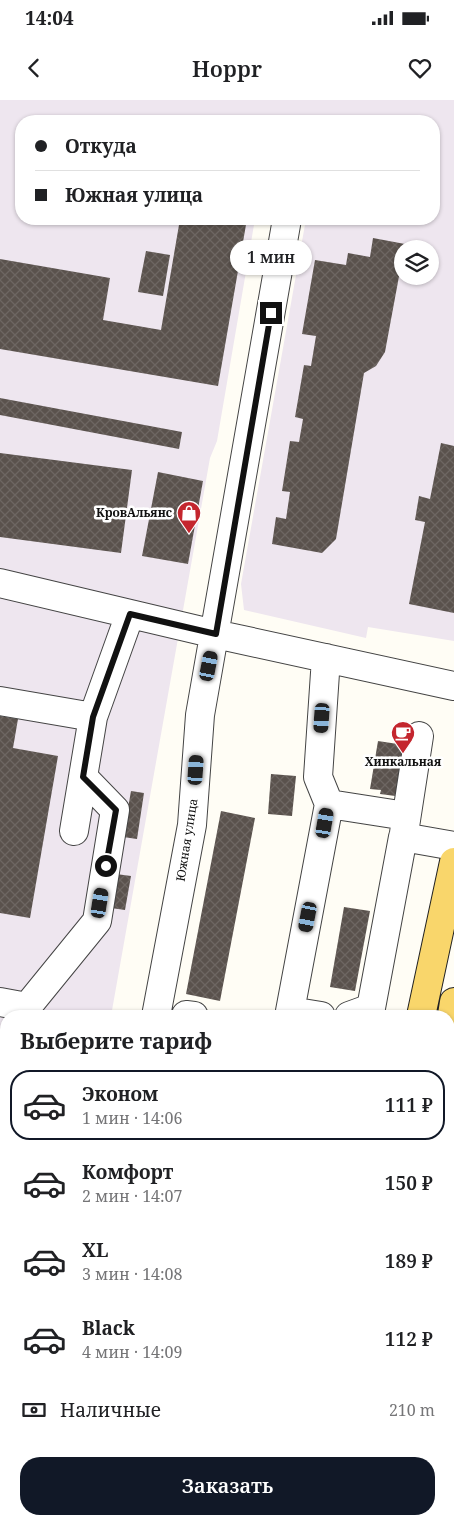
<!DOCTYPE html>
<html lang="ru">
<meta charset="utf-8">
<style>
body{margin:0;font-family:"Noto Serif",serif;background:#f2f2f2;color:#202124;height:100vh;display:flex;flex-direction:column;font-size:19px;white-space:nowrap}
*{box-sizing:border-box;margin:0}
p{font-size:16px;color:#757577}
.icon{flex:none;width:28px;height:28px;fill:none;stroke:currentColor;stroke-width:2;stroke-linecap:round;stroke-linejoin:round}
.map{position:relative;flex:1;overflow:hidden}
.drawer{position:absolute;left:0px;top:910px;width:455px;height:515px;display:flex;flex-direction:column;background:#fff;border-radius:20px 20px 0 0;box-shadow:0 1px 4px #0004}
.drawer>*{flex:none}
.hud{position:absolute;left:15px;top:15px;width:425px;height:110px;border-radius:20px;box-shadow:0 1px 4px #0004;display:grid;align-content:center;height:110px;padding:0 20px;background:#fff}
.tools{position:absolute;left:394px;top:140px;display:grid;gap:10px}
.tools a{display:grid;place-items:center;width:45px;height:45px;border-radius:50%;background:#fff;box-shadow:0 1px 4px #0004;font-size:25px}
.end{position:absolute;width:22px;height:22px;margin:-11px;border:6px solid #111;background:#fff;box-shadow:0 0 0 2px #fff}
.from{border-radius:50%}
.bubble{position:absolute;height:35px;border-radius:18px;background:#fff;box-shadow:0 1px 4px #0004;font-size:16px;font-weight:600;line-height:35px;text-align:center}
.car{position:absolute;width:15px;height:30px;margin:-15px -8px;border-radius:6px;box-shadow:0 0 4px 1px #0007;background:linear-gradient(#222 24%,#8ab4d8 0 40%,#222 0 76%,#8ab4d8 0 86%,#222 0)}
.hud b{display:flex;align-items:center;gap:18px;height:48px;font-size:19px}
.hud b+b{border-top:1px solid #e0e0e0}
.hud i{width:12px;height:12px;background:#202124}
ul{padding:0;list-style:none}
li{display:flex;align-items:center;gap:15px;height:70px;margin:0 10px 8px;padding:0 10px;border:2px solid transparent;border-radius:20px}
li div{flex:1}
li b{display:block;font-size:19px}
li em{font-style:normal;font-weight:600}
li.current{border-color:#111827}
li>.icon{width:45px;height:45px;stroke-width:1.5}
h2{padding:0 20px;font-size:22px;line-height:60px}
.pay{display:flex;align-items:center;gap:12px;height:55px;padding:0 20px;font-size:19px}
.pay p{margin-inline-start:auto}
.button{display:flex;gap:10px;margin-top:auto;padding:10px 20px}
.button a{flex:1;height:58px;border-radius:20px;background:#111827;color:#fff;font-size:20px;font-weight:600;line-height:58px;text-align:center}
.status{display:flex;justify-content:space-between;align-items:center;height:35px;padding:0 25px;background:#fff;direction:ltr}
.status svg{height:14px;fill:currentColor}
header{display:flex;justify-content:space-between;align-items:center;height:65px;padding:0 20px;background:#fff;font-size:22px;font-weight:600}
.map>svg:first-child{display:block}
</style>
<div class="status"><b>14:04</b><svg viewBox="0 0 49 12"><path d="M0 12V9h3v3zM5 12V6h3v6zM10 12V3h3v9zM15 12V0h3v12zM26 1h20v11H26zM47 4h2v5h-2z"/></svg></div>
<header><svg class="icon" aria-label="back" viewBox="0 0 24 24"><path d="M15 5l-7 7 7 7"/></svg>Hoppr<svg class="icon" aria-label="heart" viewBox="0 0 24 24"><path d="M12 20l-8-8c-3-5 5-10 8-4 3-6 11-1 8 4z"/></svg></header>
<div class="map">
<svg width="454" height="1425" viewBox="0 0 454 1425">
<defs>
<pattern id="building-cross-hatch" width="8" height="8" patternUnits="userSpaceOnUse" patternTransform="scale(1.25)"><rect width="8" height="8" fill="#5a524d"/><path d="M0 0l8 8M0 8l8-8" fill="none" stroke="#6d6662"/></pattern>
</defs>
<rect width="100%" height="100%" fill="#fffdf5"/>
<path fill="#eee6ef" fill-rule="evenodd" d="M0,0H454V541L368,527L366,538L244,510L241,484L306,119H434V21H21V119H255L217,341L210,358L111,916H6V962L0,961ZM402,149H430V176H402Z
M0,1071L6,1072V1419H242L241,1425H0Z"/>
<path fill="url(#building-cross-hatch)" d="M180,119H247L218,286L0,249V159L110,178L103,220L161,230Z
M373,138L405,144L385,252L376,266L364,273L336,439L322,453L272,444L276,417L286,419L290,392L282,391L290,341L299,342L303,319L295,317L304,265L311,266L316,236L302,234L315,160L346,165L348,153L370,157Z
M146,151L170,155L163,196L138,192Z
M0,298L182,332L179,349L0,315Z
M441,343L454,346V513L409,504L425,422L415,420L419,396L430,399Z
M0,353L132,370L121,453L0,437Z
M158,372L203,381L188,464L142,456Z
M0,616L18,619L13,648L58,656L30,818L0,813Z
M378,641L411,646L403,697L380,694L381,690L370,689Z
M271,674L296,676L292,716L268,714Z
M131,691L144,693L137,739L123,737Z
M221,711L255,718L220,901L186,894Z
M116,774L131,776L125,810L111,808Z
M344,807L370,811L355,891L330,887Z
M0,1097L6,1098V1184L0,1183Z
M0,1363L6,1364V1419H103L102,1425H0Z"/>
<g fill="none" stroke-linecap="round" stroke-linejoin="round">
<g stroke="#444" stroke-width="30">
<path id="minor" d="M0,483L215,534L454,586
M326,558L318,677L329,704
M0,601L93,617L130,514
M74,731L93,617
M404,733L419,636
M0,902L27,907L97,821L115,710L83,677
M186,915L194,916
M156,916L192,725L200,615L287,119
M321,916L290,911L329,704L406,716
M349,916L371,908L403,737L454,746
M0,1037L6,1038"/>
</g>
<g stroke="#222" stroke-width="30">
<path id="major" d="M421,916L454,762
M449,935L454,902
M449,1133L454,1105
M449,1334L454,1305
M323,1425L324,1419
M360,1425L361,1419
M394,1425L395,1419
M433,1425L434,1419"/>
</g>
<use href="#minor" stroke="#fff" stroke-width="28"/>
<use href="#major" stroke="#f9d66b" stroke-width="28"/>
</g>
<g fill="none" stroke-linecap="round" stroke-linejoin="round">
<path stroke="#111" stroke-width="6" d="M106,766L116,710L83,677L93,617L130,514L216,534L271,213"/>
</g>
<defs>
<g id="shop-pin" transform="scale(1.25)"><path d="M0 17L-7.5 6A9.5 9.5 0 1 1 7.5 6Z" fill="#c4262e" stroke="#fff"/><path d="M-5-2.5h2.3a2.7 3.5 0 0 1 5.4 0H5L5.5 6h-11ZM-1.5-2.5h3a1.5 2.3 0 0 0-3 0Z" fill="#fff"/></g>
<g id="cafe-pin" transform="scale(1.25)"><path d="M0 17L-7.5 6A9.5 9.5 0 1 1 7.5 6Z" fill="#c4262e" stroke="#fff"/><path d="M-5.5-4.5H6V0H3Q3 3.5 0 3.5H-2.5Q-5.5 3.5-5.5 0ZM3-3.2v2h1.7v-2ZM-6 4.5H4V6H-6Z" fill="#fff"/></g>
</defs>
<g fill-rule="evenodd">
<use href="#shop-pin" x="189" y="413"/>
<use href="#cafe-pin" x="403" y="633"/>
</g>
<g text-anchor="middle" stroke-width="5" stroke-linejoin="round" paint-order="stroke">
<g font-size="12" font-weight="bold" fill="#111" stroke="#fff" text-anchor="end">
<text x="172" y="417">КровАльянс</text>
<text x="403" y="666" text-anchor="middle">Хинкальная</text>
</g>
<g font-size="12" fill="#111" stroke="#fff">
<text transform="translate(187 740) rotate(-81)" y="4">Южная улица</text>
</g>
</g>
</svg>
<div class="tools">
<a><svg class="icon" aria-label="layers" viewBox="0 0 24 24"><path d="M12 4l9 5-9 5-9-5zM3 14l9 5 9-5"/></svg></a>
</div>
<i class="end from" style="left:106px;top:766px"></i>
<i class="end" style="left:271px;top:213px"></i>
<div class="bubble" style="left:230px;top:140px;width:82px">1 мин</div>
<i class="car" style="left:209px;top:566px;rotate:11deg"></i>
<i class="car" style="left:322px;top:618px;rotate:184deg"></i>
<i class="car" style="left:196px;top:670px;rotate:4deg"></i>
<i class="car" style="left:325px;top:723px;rotate:10deg"></i>
<i class="car" style="left:100px;top:803px;rotate:9deg"></i>
<i class="car" style="left:308px;top:817px;rotate:191deg"></i>
<div class="hud">
<b><i class="from"></i>Откуда</b>
<b><i></i>Южная улица</b>
</div>
<section class="drawer">
<h2>Выберите тариф</h2>
<ul>
<li class="current"><svg class="icon" aria-label="car" viewBox="0 0 24 24"><path d="M5 17H2v-5l4-1 3-4h7l3 4 3 1v5h-3M9 17h6M6 11h13"/><circle cx="7" cy="17" r="2"/><circle cx="17" cy="17" r="2"/></svg><div><b>Эконом</b><p>1 мин · 14:06</p></div><em>111 ₽</em></li>
<li><svg class="icon" aria-label="car" viewBox="0 0 24 24"><path d="M5 17H2v-5l4-1 3-4h7l3 4 3 1v5h-3M9 17h6M6 11h13"/><circle cx="7" cy="17" r="2"/><circle cx="17" cy="17" r="2"/></svg><div><b>Комфорт</b><p>2 мин · 14:07</p></div><em>150 ₽</em></li>
<li><svg class="icon" aria-label="car" viewBox="0 0 24 24"><path d="M5 17H2v-5l4-1 3-4h7l3 4 3 1v5h-3M9 17h6M6 11h13"/><circle cx="7" cy="17" r="2"/><circle cx="17" cy="17" r="2"/></svg><div><b>XL</b><p>3 мин · 14:08</p></div><em>189 ₽</em></li>
<li><svg class="icon" aria-label="car" viewBox="0 0 24 24"><path d="M5 17H2v-5l4-1 3-4h7l3 4 3 1v5h-3M9 17h6M6 11h13"/><circle cx="7" cy="17" r="2"/><circle cx="17" cy="17" r="2"/></svg><div><b>Black</b><p>4 мин · 14:09</p></div><em>112 ₽</em></li>
</ul>
<div class="pay"><svg class="icon" aria-label="cash" viewBox="0 0 24 24"><path d="M3 7h18v10H3z"/><circle cx="12" cy="12" r="2"/></svg>Наличные<p>210 m</p></div>
<div class="button"><a>Заказать</a></div>
</section>
</div>
